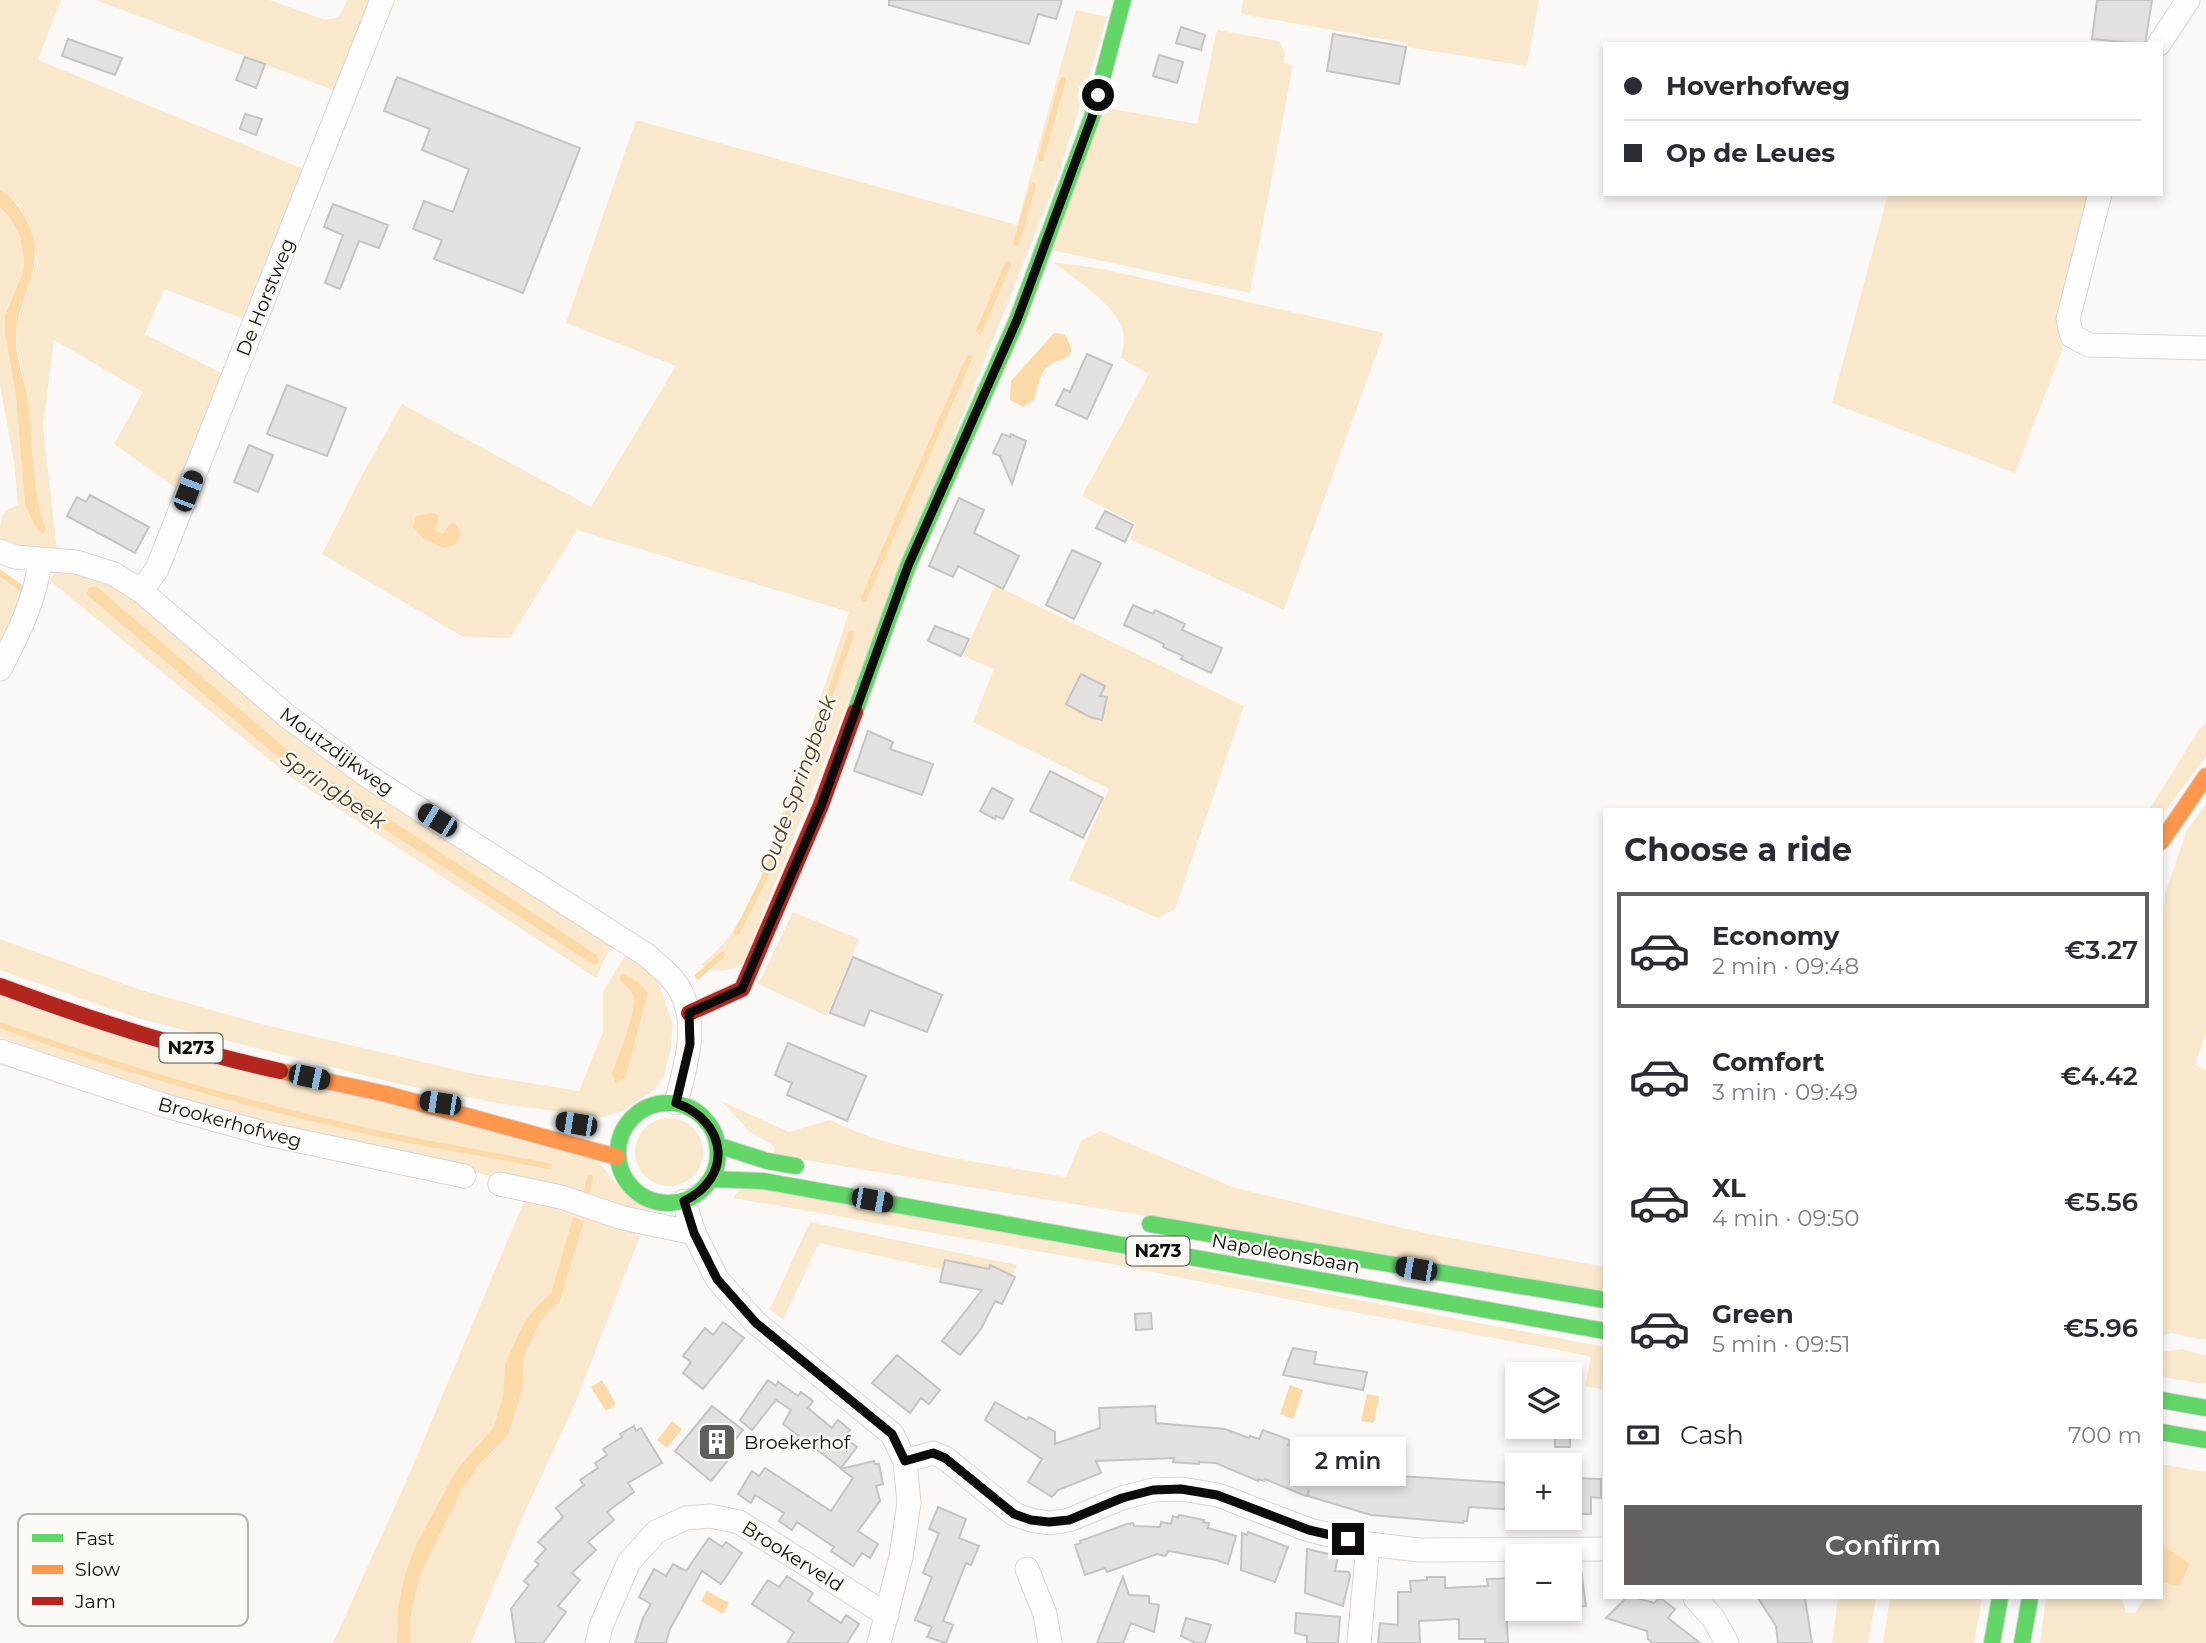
<!DOCTYPE html>
<meta charset="utf-8">
<style>
body{margin:0;font-family:Montserrat,sans-serif;background:#f2f2f3;color:#2b2b33;height:100vh;display:flex;flex-direction:column;font-size:26px;white-space:nowrap}
*{box-sizing:border-box;margin:0}
p{font-size:23px;color:#7c7c81}
.icon{flex:none;width:38px;height:38px;fill:none;stroke:currentColor;stroke-width:2;stroke-linecap:round;stroke-linejoin:round}
.map{position:relative;flex:1;overflow:hidden}
.drawer{position:absolute;left:1603px;top:808px;width:560px;height:791px;display:flex;flex-direction:column;background:#fff;border-radius:0px;box-shadow:0 4px 10px #0003}
.drawer>*{flex:none}
.guide{position:absolute;left:1603px;top:42px;width:560px;height:154px;border-radius:0px;box-shadow:0 4px 10px #0003;display:grid;align-content:center;height:154px;padding:0 21px;background:#fff}
.tools{position:absolute;left:1505px;top:1362px;display:grid;gap:14px}
.tools a{display:grid;place-items:center;width:77px;height:77px;border-radius:0px;background:#fff;box-shadow:0 4px 10px #0003;font-size:35px}
.end{position:absolute;width:32px;height:32px;margin:-16px;border:9px solid #0d0c0a;background:#fff;box-shadow:0 0 0 4px #fff}
.from{border-radius:50%}
.bubble{position:absolute;height:49px;border-radius:0px;background:#fff;box-shadow:0 4px 10px #0003;font-size:23px;font-weight:600;line-height:49px;text-align:center}
.car{position:absolute;width:21px;height:42px;margin:-21px -10px;border-radius:9px;box-shadow:0 0 5px 2px #0007;background:linear-gradient(#222 24%,#8ab4d8 0 40%,#222 0 76%,#8ab4d8 0 86%,#222 0)}
.guide b{display:flex;align-items:center;gap:24px;height:66px;font-size:26px}
.guide b+b{border-top:2px solid #e1e1e2}
.guide i{width:18px;height:18px;background:#2b2b33}
ul{padding:0;list-style:none}
li{display:flex;align-items:center;gap:21px;height:116px;margin:0 14px 10px;padding:0 7px;border:4px solid transparent;border-radius:0px}
li div{flex:1}
li b{display:block;font-size:26px}
li em{font-style:normal;font-weight:600}
li.selected{border-color:#605f5d}
li>.icon{width:63px;height:63px;stroke-width:1.5}
h2{padding:0 21px;font-size:32px;line-height:84px}
.pay{display:flex;align-items:center;gap:18px;height:77px;padding:0 21px;font-size:26px}
.pay p{margin-inline-start:auto}
.button{display:flex;gap:14px;margin-top:auto;padding:14px 21px}
.button a{flex:1;height:80px;border-radius:0px;background:#605f5d;color:#fff;font-size:28px;font-weight:600;line-height:80px;text-align:center}
.map>svg:first-child{display:block}
</style>
<div class="map">
<svg width="2206" height="1643" viewBox="0 0 2206 1643">
<rect width="100%" height="100%" fill="#fbf9f7"/>
<path fill="#fae8cd" fill-rule="evenodd" d="M0,0H61L38,60L306,170L247,320L164,289L145,334L223,374L179,490L114,444L143,392L54,340L43,425L57,550L22,547L0,539C0,516 0,512 18,505L14,462L0,385V207L10,218L20,236L24,261L23,272L5,314V334L16,397L25,504L45,529L39,513L34,489L29,406L16,342L17,324L37,259L20,206L0,189Z
M96,0H270L325,20L339,17L347,0H374L338,92Z
M1243,0H1539L1527,66L1406,47V43L1241,14Z
M1076,10L1107,17L1058,177L743,964C725,973 720,972 701,965C728,944 744,916 758,886L849,612L577,530L510,638L463,637L322,554L362,475L402,404L591,507L676,366L566,323L636,120L1017,225Z
M1217,30L1279,41L1285,53L1284,63L1293,65L1250,293L1052,250L1101,107L1197,124Z
M1888,194H2092L2066,340L2015,473L1832,403Z
M1053,262L1103,269L1384,333L1284,610L1130,539L1136,524L1082,496L1149,374L1121,358C1123,348 1126,336 1121,325C1111,302 1073,278 1053,262Z
M74,570L108,580L136,599L306,744L611,946L596,978L292,778L49,580L56,571ZM96,586L298,759L131,631L87,594L89,588Z
M0,571L23,585L25,589L0,652Z
M995,585L1244,706L1175,909L1158,918L1069,880L1109,789L973,722L994,669L963,656Z
M2206,723V757L2162,815L2161,810H2149L2200,728Z
M2206,804V1033L2195,1065L2206,1070V1340L2171,1333L2161,1337V924L2166,891L2187,830Z
M793,912L859,939L827,1016L758,984Z
M0,939L141,990L265,1025L474,1074L579,1091L603,1032V992L624,957L632,956L646,965L658,981L673,1025L671,1047L664,1076L654,1090L622,1111L603,1117L508,1105L399,1084L137,1018L0,970Z
M0,992L598,1160C618,1189 634,1200 662,1219L625,1212L613,1203L331,1141L134,1087L0,1037Z
M721,1101L789,1132L830,1120C902,1155 988,1163 1066,1177L1081,1141L1100,1131L1235,1188L1424,1233L1605,1267V1291L774,1155V1146L750,1132Z
M635 1152a34 34 0 1 1 68 0a34 34 0 1 1-68 0Z
M745,1183L1605,1347V1390L1585,1386L1591,1357L1564,1351L1337,1309L1128,1267L733,1198Z
M525,1199L608,1219L640,1236L574,1406L521,1520L471,1643H410V1620L420,1575L461,1491L479,1465L498,1447L524,1383L523,1362L525,1353L541,1320L560,1301L584,1221L573,1217L551,1293L537,1306L505,1364L503,1397L493,1428L457,1469L405,1574L398,1608L397,1643H333L406,1482Z
M810,1222L1017,1265L1009,1284L819,1243L783,1320L770,1309Z
M2182,1349L2206,1356V1384L2161,1377V1352Z
M2161,1464L2206,1472V1643H2040L2046,1598H2122L2126,1613H2135L2145,1598H2161V1582L2179,1585L2161,1545Z
M1838,1598H1876L1868,1643H1832Z
M1890,1598H1982L1974,1643H1883Z"/>
<path fill="#fbdaa8" d="M0,189C15,200 21,209 29,226C48,271 15,297 16,340C16,363 27,385 29,408C33,449 31,490 46,530L42,534L35,526L25,504L16,397L5,334V315L23,272L24,261L20,236L10,218L0,207Z
M1054,333L1064,334C1083,362 1060,355 1046,368C1039,375 1037,391 1034,400L1023,407L1010,400L1011,381Z
M432,513L439,515L436,531L443,534L450,524L455,523L461,534L455,545L444,548L424,539L413,527L416,516Z
M96,586L298,759L597,955L599,963L594,965L292,769L86,594L89,588Z
M623,974L638,982L648,993L625,1078L616,1083L612,1074C618,1058 636,1012 634,997C632,990 625,985 620,980V976Z
M573,1217L584,1221L560,1301L541,1320L525,1353L523,1362L524,1383L508,1435L479,1465L461,1491L420,1575L410,1620V1643H397L398,1608L405,1574L416,1545L457,1469L493,1428L503,1397L505,1364L524,1323L537,1306L551,1293Z
M602,1380L616,1404L606,1411L591,1387Z
M1290,1385L1303,1390L1293,1419L1280,1414Z
M1367,1394L1379,1396L1374,1423L1361,1421Z
M672,1421L682,1429L667,1448L657,1440Z
M2162,1545L2190,1564L2179,1586L2161,1582Z
M707,1591L729,1603L723,1614L701,1601Z"/>
<g fill="none" stroke-linecap="round" stroke-linejoin="round">
<path stroke="#fbdaa8" stroke-width="6" d="M1041,158L1063,80
M1016,243L1033,186
M979,331L1008,264
M0,573L20,587
M864,598L969,358
M737,932L770,866L851,634
M698,976L722,955
M0,1025C121,1069 246,1104 371,1132C430,1145 490,1154 548,1166
M587,1191L590,1178"/>
</g>
<path fill="#e4e2e1" stroke="#c5c4c2" stroke-width="2" d="M889,0H1062L1056,19L1038,14L1029,44L889,5Z
M2097,0H2152L2145,44L2092,39Z
M1181,27L1205,35L1201,50L1176,43Z
M1333,34L1406,47L1399,84L1327,71Z
M68,39L122,58L115,75L62,56Z
M1159,55L1183,62L1177,83L1153,76Z
M245,57L265,64L256,88L236,80Z
M397,77L580,148L523,293L434,259L442,240L413,229L424,201L453,212L469,169L422,150L430,129L384,111Z
M245,114L262,119L256,135L240,129Z
M333,204L388,225L379,248L359,241L340,289L325,283L343,235L324,227Z
M1087,354L1112,365L1087,419L1056,405L1064,389L1070,392Z
M287,385L346,408L327,456L267,434Z
M1002,434L1010,437L1011,434L1026,441L1012,484L1000,456L993,453Z
M249,445L273,455L258,492L234,482Z
M90,495L149,527L135,553L67,516L77,497L86,502Z
M959,498L984,510L974,533L1019,556L1003,589L958,566L953,577L929,566Z
M1105,511L1133,525L1125,542L1096,528Z
M1072,550L1101,563L1074,619L1046,605Z
M1133,605L1153,614L1155,610L1185,624L1182,630L1222,648L1211,673L1181,659L1183,656L1163,647L1164,644L1124,625Z
M935,626L969,639L961,656L928,641Z
M1081,674L1105,686L1100,696L1107,697L1102,720L1090,717L1066,704Z
M868,731L893,742L890,749L933,764L922,795L854,771Z
M1050,771L1103,798L1083,838L1030,811Z
M992,788L1013,799L1003,819L996,816L995,819L980,811Z
M853,957L942,995L927,1032L870,1010L864,1026L830,1013Z
M788,1043L866,1076L847,1121L787,1095L792,1083L775,1075Z
M945,1260L989,1269L990,1265L1015,1277L1002,1304L995,1301L981,1329L960,1355L942,1341L982,1290L940,1282Z
M1151,1313L1152,1329L1136,1330L1135,1314Z
M723,1322L744,1338L703,1389L683,1373L691,1362L683,1356L705,1328L713,1335Z
M1293,1348L1316,1352L1314,1364L1367,1372L1363,1390L1283,1375Z
M897,1355L940,1390L929,1404L921,1398L910,1413L872,1383Z
M768,1380L776,1386L778,1382L798,1396L801,1392L813,1401L808,1408L832,1428L838,1420L850,1430L844,1437L857,1447L841,1468L783,1424L791,1410L776,1400L752,1430L740,1420Z
M995,1402L1027,1420L1029,1417L1055,1432V1444L1100,1428L1099,1408L1155,1406L1156,1423L1225,1429L1249,1438L1250,1436L1259,1439L1263,1430L1290,1440L1288,1445L1323,1458L1326,1450L1343,1457L1341,1464L1382,1475L1510,1483V1490H1517V1510L1469,1507L1467,1521H1463V1523L1371,1515L1308,1496L1309,1490L1306,1496L1301,1494L1265,1479L1264,1481L1259,1479L1258,1481L1216,1463L1199,1462V1464L1173,1462L1174,1458L1096,1461L1101,1473L1058,1490L1052,1497L1028,1482L1042,1459L985,1420Z
M712,1406L743,1430L722,1456L728,1460L711,1481L675,1451Z
M634,1426L636,1431L641,1428L662,1463L628,1483L634,1492L607,1512L614,1520L588,1542L596,1550L572,1573L580,1580L558,1606L566,1612L543,1643H516L511,1609L529,1585L524,1581L539,1564L535,1561L546,1549L538,1542L563,1517L556,1508L584,1485L580,1480L598,1468L595,1463L607,1455L603,1449L622,1437L620,1434Z
M1555,1426H1570V1447H1555Z
M874,1461L875,1464H879L883,1484L876,1486L880,1501L858,1531L878,1544L870,1558L862,1553L853,1566L831,1551L834,1547L797,1522L792,1530L779,1521L784,1513L755,1495L751,1503L738,1494L752,1471L759,1476L765,1468L831,1511L853,1478L841,1469Z
M1570,1478L1601,1479V1498L1591,1497V1514H1570Z
M938,1507L966,1519L959,1538L979,1546L971,1565L966,1563L943,1621L953,1625L946,1643L927,1637L932,1627L915,1620L932,1577L923,1573L939,1533L929,1529Z
M1179,1515L1204,1520L1203,1522L1209,1523L1208,1528L1236,1536L1228,1564L1216,1560L1169,1551L1165,1556L1157,1554L1107,1572L1105,1568L1085,1575L1075,1545L1081,1543L1080,1541L1127,1524L1133,1523L1134,1526L1160,1527L1161,1522L1171,1524L1173,1516L1178,1518Z
M1248,1532L1288,1547L1275,1582L1241,1570L1242,1533L1247,1535Z
M709,1538L722,1547L726,1542L742,1553L721,1584L702,1571L670,1629L666,1643H635L643,1618L651,1604L639,1597L654,1569L666,1576L673,1564L686,1571Z
M1307,1549L1338,1556L1335,1571L1349,1572L1350,1576L1343,1606L1305,1593Z
M1570,1563H1580L1586,1606L1570,1607Z
M787,1576L813,1593L808,1601L841,1623L846,1615L859,1624L847,1643H787L794,1632L752,1604L768,1580L779,1587Z
M1123,1577L1129,1595L1149,1596V1603L1159,1605L1154,1632L1131,1623L1123,1643H1097Z
M1427,1577H1445V1588L1488,1586L1487,1579L1517,1578V1604L1506,1605L1508,1643H1485V1639H1459V1619L1419,1621L1420,1643H1378L1380,1623L1398,1625V1592H1411L1410,1581L1427,1580Z
M1626,1598H1637L1654,1603L1660,1598L1675,1609L1668,1618L1700,1643H1653L1648,1639L1647,1631L1606,1618Z
M1758,1598H1805L1812,1643H1778L1776,1626Z
M1296,1613L1340,1617L1338,1643H1307V1636L1295,1633Z
M1186,1618L1211,1625L1205,1643H1196L1181,1636Z"/>
<g fill="none" stroke-linecap="round" stroke-linejoin="round">
<g stroke="#d8d6d5" stroke-width="25">
<path id="street" d="M2159,44L2188,0
M2100,194L2068,319L2072,336L2089,345L2206,348
M0,551L15,557L76,562L114,574L141,591L287,716L366,775L648,956C658,966 675,978 681,992C699,1027 685,1067 676,1103
M141,591L157,569L382,0
M0,669C18,634 36,599 40,560
M0,1051L166,1106L267,1134L464,1176
M500,1184L561,1197L623,1218L694,1233
M684,1201L694,1233L717,1279L756,1323L892,1434L905,1461L909,1503L901,1557L879,1643
M905,1461L933,1453L945,1458L1014,1514L1031,1520L1049,1523L1069,1520L1122,1498L1153,1490L1181,1489L1218,1495L1309,1530L1368,1544L1419,1550L1605,1549
M1027,1569L1045,1614L1050,1643
M1695,1598L1713,1618L1727,1643
M597,1643L601,1626L629,1562L656,1532L686,1518L710,1516L739,1522L887,1615
M1359,1643L1368,1544"/>
</g>
<g stroke="#d8d6d5" stroke-width="18">
<path id="fast" d="M855,712L908,566L1017,320L1092,117L1123,0
M618 1153a50 50 0 1 1 100 0a50 50 0 1 1-100 0Z
M717,1145L767,1161L796,1166
M711,1179L763,1181L1605,1331
M1150,1224L1605,1300
M2161,1400L2206,1408
M2161,1432L2206,1440
M1992,1643L2000,1598
M2022,1643L2030,1598"/>
</g>
<g stroke="#d8d6d5" stroke-width="18">
<path id="slow" d="M2161,842L2206,776
M280,1071L386,1094L617,1157"/>
</g>
<g stroke="#d8d6d5" stroke-width="18">
<path id="jam" d="M0,986C91,1020 185,1050 280,1071
M689,1013L742,989L821,805L855,712"/>
</g>
<use href="#street" stroke="#fefefe" stroke-width="23"/>
<use href="#fast" stroke="#63d668" stroke-width="16"/>
<use href="#slow" stroke="#ff974d" stroke-width="16"/>
<use href="#jam" stroke="#b3261e" stroke-width="16"/>
</g>
<g fill="none" stroke-linecap="round" stroke-linejoin="round">
<path stroke="#0d0c0a" stroke-width="9" d="M1098,95L1092,117L1017,320L908,566L821,806L742,989L689,1013L690,1044L676,1103C727,1121 734,1177 684,1201L694,1233L717,1279L756,1323L892,1434L905,1461L933,1453L945,1458L1014,1514L1031,1520L1049,1522L1069,1520L1122,1498L1153,1490L1181,1489L1217,1495L1309,1530L1348,1539"/>
</g>
<defs>
<g id="building-square" transform="scale(2.0125)"><rect x="-9" y="-9" width="18" height="18" rx="4" fill="#605f5d" stroke="#fcfaf6"/><path d="M-4-6H4V6H1V3H-1V6H-4ZM-2.5-4.3h1.7v1.8h-1.7ZM.8-4.3h1.7v1.8H.8ZM-2.5-1h1.7V.8h-1.7ZM.8-1h1.7V.8H.8Z" fill="#fff"/></g>
</defs>
<g fill-rule="evenodd">
<use href="#building-square" x="717" y="1442"/>
</g>
<g text-anchor="middle" stroke-width="5" stroke-linejoin="round" paint-order="stroke">
<g fill="#fcfaf6" stroke="#555351" stroke-width="2">
<rect x="159.5" y="1033.5" width="63" height="29" rx="5"/>
<rect x="1126.5" y="1236.5" width="63" height="29" rx="5"/>
</g>
<g font-size="18" font-weight="bold" fill="#0d0c0a">
<text x="191" y="1054">N273</text>
<text x="1158" y="1257">N273</text>
</g>
<g font-size="19" fill="#0d0c0a" stroke="#fcfaf6">
<text transform="translate(265 297) rotate(-68)" y="7">De Horstweg</text>
<text transform="translate(337 751) rotate(36)" y="7">Moutzdijkweg</text>
<text transform="translate(230 1122) rotate(15)" y="7">Brookerhofweg</text>
<text transform="translate(1286 1253) rotate(10)" y="7">Napoleonsbaan</text>
<text transform="translate(793 1556) rotate(32)" y="7">Brookerveld</text>
</g>
<g font-size="19" fill="#0d0c0a" stroke="#fcfaf6" text-anchor="start">
<text x="744" y="1449">Broekerhof</text>
</g>
<g font-size="21" font-style="italic" fill="#553e17" stroke="#fcfaf6">
<text transform="translate(798 784) rotate(-70)" y="7">Oude Springbeek</text>
<text transform="translate(333 790) rotate(34)" y="7">Springbeek</text>
</g>
</g>
<rect x="18" y="1514" width="230" height="112" rx="10" fill="#fcfaf6" stroke="#b4b3af" stroke-width="2"/>
<rect x="32" y="1534" width="31" height="8" fill="#63d668"/>
<rect x="32" y="1565" width="31" height="9" fill="#ff974d"/>
<rect x="32" y="1597" width="31" height="8" fill="#b3261e"/>
<g font-size="19" fill="#0d0c0a">
<text x="75" y="1545">Fast</text>
<text x="75" y="1576">Slow</text>
<text x="75" y="1608">Jam</text>
</g>
</svg>
<div class="tools">
<a><svg class="icon" aria-label="layers" viewBox="0 0 24 24"><path d="M12 4l9 5-9 5-9-5zM3 14l9 5 9-5"/></svg></a>
<a>+</a>
<a>−</a>
</div>
<i class="end from" style="left:1098px;top:95px"></i>
<i class="end" style="left:1348px;top:1539px"></i>
<div class="bubble" style="left:1290px;top:1437px;width:116px">2 min</div>
<i class="car" style="left:188px;top:491px;rotate:21deg"></i>
<i class="car" style="left:437px;top:820px;rotate:302deg"></i>
<i class="car" style="left:309px;top:1077px;rotate:102deg"></i>
<i class="car" style="left:440px;top:1103px;rotate:279deg"></i>
<i class="car" style="left:576px;top:1124px;rotate:279deg"></i>
<i class="car" style="left:872px;top:1200px;rotate:100deg"></i>
<i class="car" style="left:1416px;top:1269px;rotate:280deg"></i>
<div class="guide">
<b><i class="from"></i>Hoverhofweg</b>
<b><i></i>Op de Leues</b>
</div>
<section class="drawer">
<h2>Choose a ride</h2>
<ul>
<li class="selected"><svg class="icon" aria-label="car" viewBox="0 0 24 24"><path d="M5 17H2v-5l4-1 3-4h7l3 4 3 1v5h-3M9 17h6M6 11h13"/><circle cx="7" cy="17" r="2"/><circle cx="17" cy="17" r="2"/></svg><div><b>Economy</b><p>2 min · 09:48</p></div><em>€3.27</em></li>
<li><svg class="icon" aria-label="car" viewBox="0 0 24 24"><path d="M5 17H2v-5l4-1 3-4h7l3 4 3 1v5h-3M9 17h6M6 11h13"/><circle cx="7" cy="17" r="2"/><circle cx="17" cy="17" r="2"/></svg><div><b>Comfort</b><p>3 min · 09:49</p></div><em>€4.42</em></li>
<li><svg class="icon" aria-label="car" viewBox="0 0 24 24"><path d="M5 17H2v-5l4-1 3-4h7l3 4 3 1v5h-3M9 17h6M6 11h13"/><circle cx="7" cy="17" r="2"/><circle cx="17" cy="17" r="2"/></svg><div><b>XL</b><p>4 min · 09:50</p></div><em>€5.56</em></li>
<li><svg class="icon" aria-label="car" viewBox="0 0 24 24"><path d="M5 17H2v-5l4-1 3-4h7l3 4 3 1v5h-3M9 17h6M6 11h13"/><circle cx="7" cy="17" r="2"/><circle cx="17" cy="17" r="2"/></svg><div><b>Green</b><p>5 min · 09:51</p></div><em>€5.96</em></li>
</ul>
<div class="pay"><svg class="icon" aria-label="cash" viewBox="0 0 24 24"><path d="M3 7h18v10H3z"/><circle cx="12" cy="12" r="2"/></svg>Cash<p>700 m</p></div>
<div class="button"><a>Confirm</a></div>
</section>
</div>
